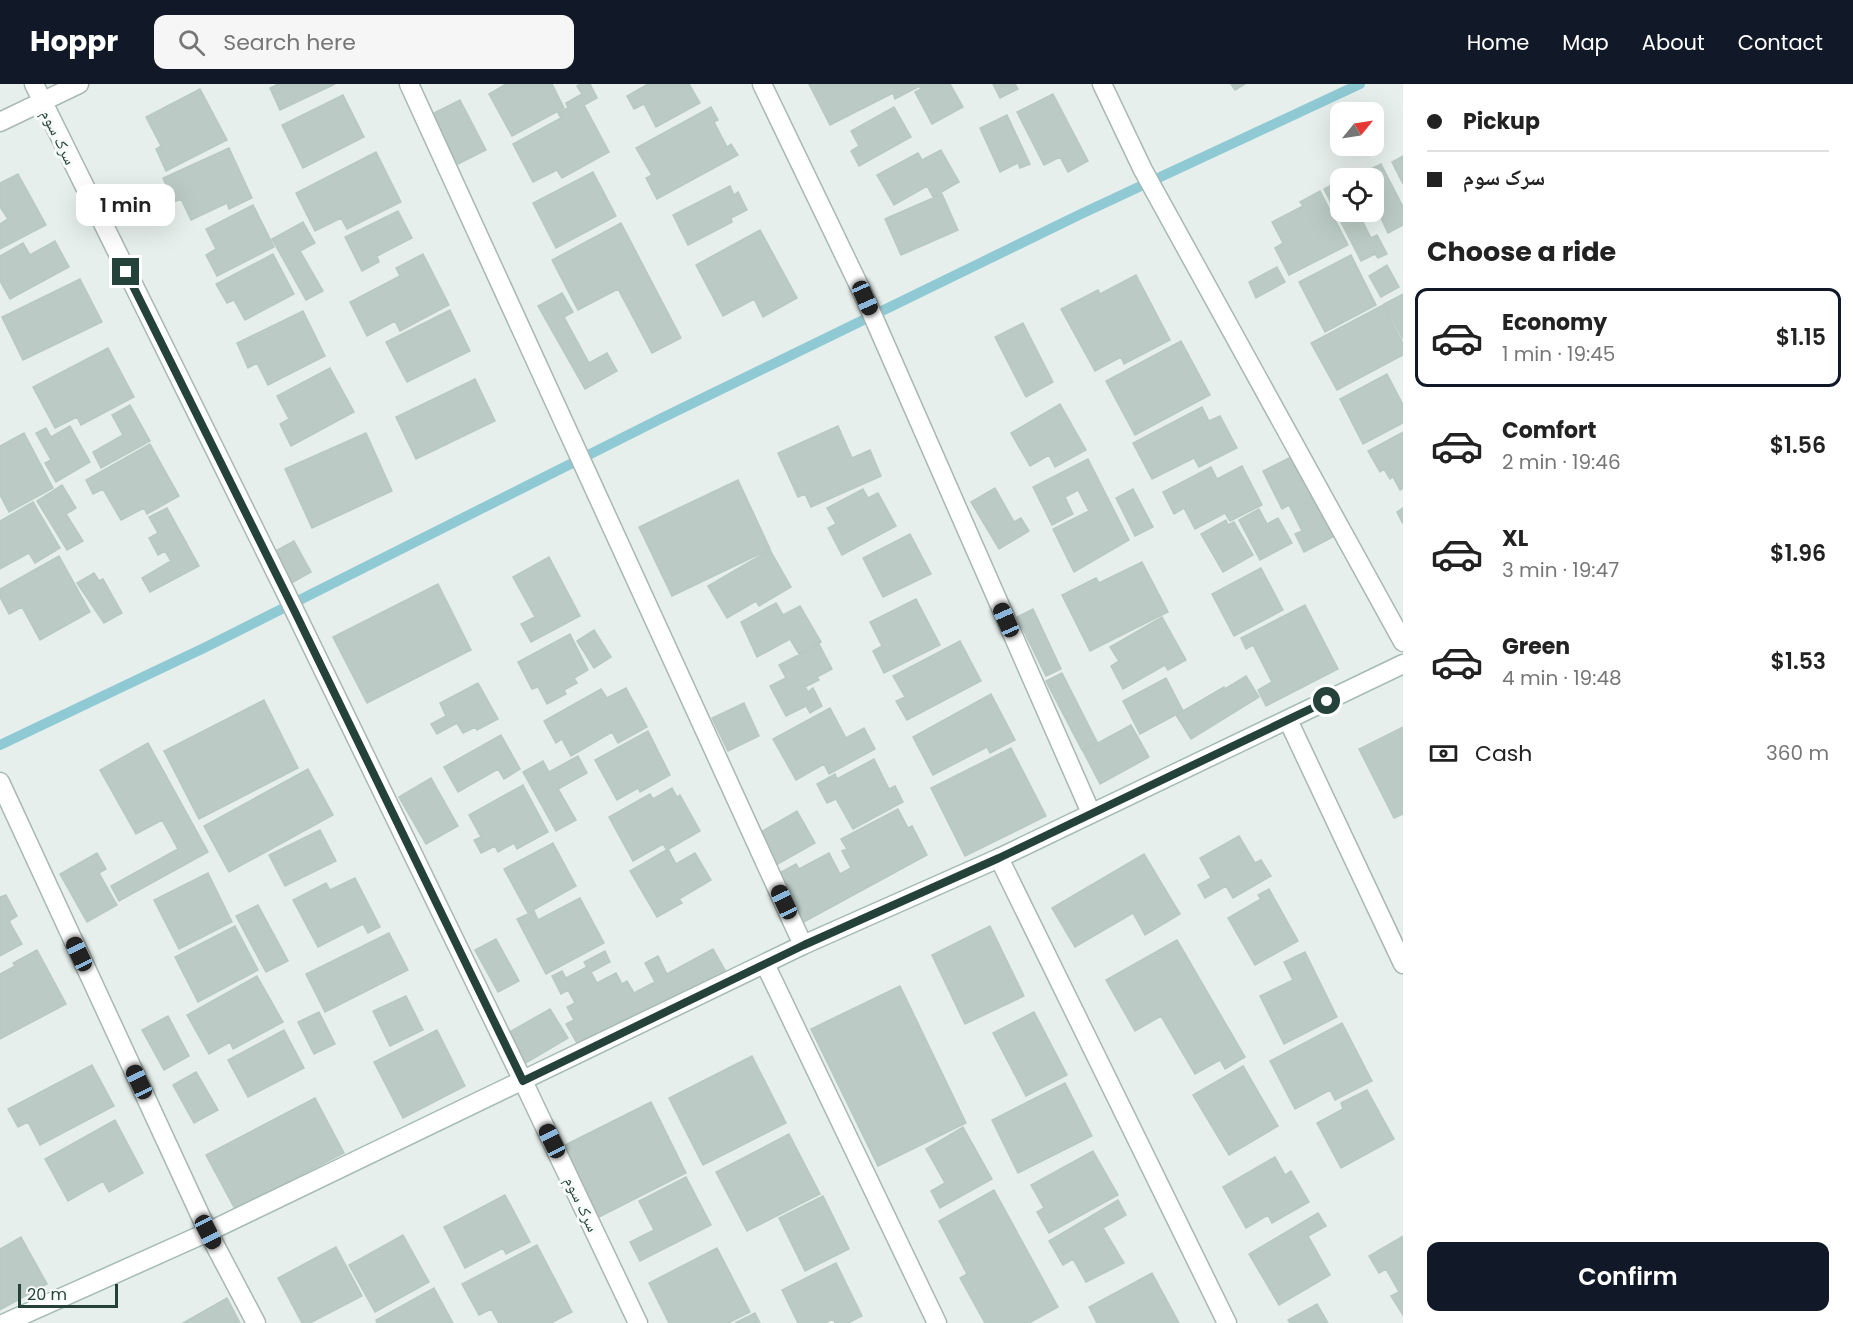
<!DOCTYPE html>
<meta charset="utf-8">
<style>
body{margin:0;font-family:Poppins,"Noto Naskh Arabic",sans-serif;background:#f6f6f6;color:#222;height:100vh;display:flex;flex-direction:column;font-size:22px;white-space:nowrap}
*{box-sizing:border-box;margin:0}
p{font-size:20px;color:#767676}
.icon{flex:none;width:33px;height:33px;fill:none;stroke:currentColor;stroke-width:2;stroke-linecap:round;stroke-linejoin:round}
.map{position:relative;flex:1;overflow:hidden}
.details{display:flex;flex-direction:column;background:#fff;width:450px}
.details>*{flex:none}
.guide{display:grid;align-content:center;height:132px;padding:0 24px;background:#fff}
.needle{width:39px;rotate:60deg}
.controls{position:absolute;left:1330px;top:18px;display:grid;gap:12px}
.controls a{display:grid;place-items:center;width:54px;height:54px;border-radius:12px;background:#fff;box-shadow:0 6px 24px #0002;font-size:30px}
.scale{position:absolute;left:18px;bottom:15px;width:100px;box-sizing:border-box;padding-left:6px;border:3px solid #24423a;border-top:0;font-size:16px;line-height:21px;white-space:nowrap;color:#24423a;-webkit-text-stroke:4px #f7fbf9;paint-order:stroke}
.end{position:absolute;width:27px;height:27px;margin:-14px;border:8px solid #24423a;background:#fff;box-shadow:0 0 0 3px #fff}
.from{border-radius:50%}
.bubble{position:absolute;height:42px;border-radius:12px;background:#fff;box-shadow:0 6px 24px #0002;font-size:20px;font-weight:600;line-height:42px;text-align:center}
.car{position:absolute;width:18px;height:36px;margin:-18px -9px;border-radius:8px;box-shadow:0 0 4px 2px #0007;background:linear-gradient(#222 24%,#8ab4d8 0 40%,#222 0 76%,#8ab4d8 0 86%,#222 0)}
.guide b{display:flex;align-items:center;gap:21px;height:57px;font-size:22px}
.guide b+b{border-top:2px solid #e0e0e0}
.guide i{width:15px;height:15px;background:#222}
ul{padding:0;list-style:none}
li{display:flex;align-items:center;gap:18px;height:99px;margin:0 12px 9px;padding:0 12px;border:3px solid transparent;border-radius:12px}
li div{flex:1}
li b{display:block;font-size:22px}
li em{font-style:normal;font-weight:600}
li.on{border-color:#111827}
li>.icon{width:54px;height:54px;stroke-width:1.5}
h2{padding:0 24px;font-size:27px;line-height:72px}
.pay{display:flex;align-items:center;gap:15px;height:66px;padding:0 24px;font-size:22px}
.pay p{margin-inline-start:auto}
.action{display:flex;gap:12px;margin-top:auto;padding:12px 24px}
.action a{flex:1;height:69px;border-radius:12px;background:#111827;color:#fff;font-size:24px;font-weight:600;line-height:69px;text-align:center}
header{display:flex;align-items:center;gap:36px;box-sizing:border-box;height:84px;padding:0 30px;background:#111827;color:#fff}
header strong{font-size:28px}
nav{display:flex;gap:33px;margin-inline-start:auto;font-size:21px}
.search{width:420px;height:54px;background:#f6f6f6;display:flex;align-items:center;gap:15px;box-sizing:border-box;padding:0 21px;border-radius:12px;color:#767676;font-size:22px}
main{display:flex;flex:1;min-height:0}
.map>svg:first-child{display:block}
</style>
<header>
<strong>Hoppr</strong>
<div class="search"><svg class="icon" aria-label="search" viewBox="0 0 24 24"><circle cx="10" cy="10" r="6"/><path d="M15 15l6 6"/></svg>Search here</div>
<nav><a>Home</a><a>Map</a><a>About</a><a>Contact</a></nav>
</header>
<main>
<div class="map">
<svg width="1403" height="1239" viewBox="0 0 1403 1239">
<rect width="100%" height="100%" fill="#e6efeb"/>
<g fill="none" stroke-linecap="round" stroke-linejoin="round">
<path stroke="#8ec9d4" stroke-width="10" d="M0,661L206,563L660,335L1083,129L1360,0"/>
</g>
<path fill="#bbcac4" stroke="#b8c9c2" stroke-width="1.5" d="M278,0H335L280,26L270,4Z
M506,0H552L564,24L512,52L489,10Z
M580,0H590L597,14L584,21L609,68L562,94L557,86L533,98L513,60L561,34L558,29L568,24L566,19L582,10L577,2Z
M648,0H689L700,19L656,43L644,20L634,25L627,12Z
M809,0H916L918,3L895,15L893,9L830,41Z
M918,0H950L963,23L932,40L915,8L921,5Z
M993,0H1015L1018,5L1000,14Z
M1231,0H1245L1235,6Z
M200,5L227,56L166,87L156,65L161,62L146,33Z
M1053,10L1088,77L1068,88L1060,73L1044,81L1017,28Z
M343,11L364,53L303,84L282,41Z
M460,16L486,66L458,80L432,30Z
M711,23L718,36L714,38L727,63L731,60L738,71L657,115L646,94L652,91L636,64Z
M894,23L911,53L859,82L851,67L859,62L851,47Z
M1007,31L1030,80L1020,84L1018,79L1000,88L980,44Z
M229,64L252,114L229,125L227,119L191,136L181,115L174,118L163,94Z
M941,66L959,98L933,113L927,102L894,121L877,91L918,69L922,76Z
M376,68L401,118L347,145L341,134L315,147L296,109Z
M1403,72V100L1392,78Z
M1381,80L1403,123V141L1388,149L1374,119V94H1362L1360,90Z
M593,88L616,132L556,164L533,119Z
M18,90L46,141L0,165V140L8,135L0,123V99Z
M1341,96V128H1358L1371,154L1377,151L1387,170L1378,174L1375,170L1361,177L1324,105Z
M730,102L734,111L738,108L747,126L731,134L732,138L688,161L673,131Z
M1320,107L1348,161L1289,191L1275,164L1283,159L1272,138L1303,122L1300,118Z
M942,110L958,146L901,171L885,135Z
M253,121L274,163L217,192L206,171L216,165L206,145Z
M398,127L412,154L377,172L379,178L362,187L345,153Z
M303,138L315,159L300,167L323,207L306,216L272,155Z
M621,139L681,254L652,269L618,205L578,226L552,176Z
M760,146L797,214L763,233L754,215L723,232L696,181Z
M55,157L69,183L10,215L0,197V172L23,159L30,171Z
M273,170L294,210L245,236L234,216L227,219L216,200Z
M423,170L449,221L400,247L395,237L367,252L350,218L400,192L396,184Z
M1351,171L1376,221L1325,248L1299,198Z
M1387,181L1399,203L1381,213L1369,192Z
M1277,183L1285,198L1256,214L1249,198Z
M1136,191L1170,256L1124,280L1121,273L1095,287L1061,225L1098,206L1100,210Z
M80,195L102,238L23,276L2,233Z
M562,209L573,228L564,233L589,279L607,269L617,287L585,305L538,222Z
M1403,210V255L1384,220Z
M1383,221L1403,259V271L1337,306L1311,259Z
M450,226L470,267L407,298L386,258Z
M303,227L325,272L268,301L257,279L248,284L237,259Z
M1023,239L1053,298L1026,313L995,253Z
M1181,257L1210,311L1135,351L1106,297Z
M108,264L134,313L81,341L77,333L55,344L33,303Z
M330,284L354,328L291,362L280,340L289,335L277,312Z
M1387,290L1403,321V339L1363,360L1340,315Z
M475,295L495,337L416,375L396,333Z
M1060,320L1086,366L1055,383L1049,371L1030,382L1011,349Z
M130,321L150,357L101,384L93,368L123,351L112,331Z
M1202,323L1209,337L1220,332L1237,364L1199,383L1194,374L1152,395L1133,359Z
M70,342L90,378L56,398L45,379L51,376L36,349L46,344L51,353Z
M838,342L852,374L870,366L881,392L811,423L805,410L798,413L778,369Z
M1403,348V404L1400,406L1393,393L1390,395L1384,385L1380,388L1368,367Z
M24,349L53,404L9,428L0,411V362Z
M366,349L392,407L312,444L285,385Z
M150,360L179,412L147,430L144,424L121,436L103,405L93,410L86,396Z
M1291,373L1333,453L1304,468L1295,450L1302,447L1289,421L1282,425L1263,387Z
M1088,375L1129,456L1074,488L1053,445L1089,427L1078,406L1065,413L1073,430L1052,441L1033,403Z
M1242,382L1262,421L1230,437L1225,429L1195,445L1184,424L1174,430L1163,408L1211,383L1217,395Z
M738,396L770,465L672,512L639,443Z
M62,401L76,424L66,430L83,457L67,466L37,417Z
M995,404L1014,438L1021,434L1029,447L999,465L971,418Z
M863,405L868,414L878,409L896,442L842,471L828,444L836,440L827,424Z
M1133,405L1153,443L1135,452L1116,414Z
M33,418L60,464L35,479L29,469L0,485V437Z
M167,424L199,482L150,508L142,494L171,477L165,467L158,471L149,454L158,449L149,433Z
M1403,424V440L1397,428Z
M1259,425L1267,440L1278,434L1292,459L1260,476L1239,436Z
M1226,436L1228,441L1234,438L1253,471L1223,488L1201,450Z
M910,450L931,490L883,513L863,474Z
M294,457L311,488L288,501L270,470Z
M770,466L791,503L759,522L756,517L727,534L708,502Z
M59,472L90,528L40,556L22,523L9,530L0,513V505Z
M549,473L580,532L531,558L521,540L535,533L513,493Z
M1142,478L1168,528L1090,567L1062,511L1096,494L1099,499Z
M1261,484L1283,526L1234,552L1212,510Z
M94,489L99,497L103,495L122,529L104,539L77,499Z
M438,500L471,566L367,619L333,553Z
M916,515L940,561L884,589L873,567L882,562L870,538Z
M776,519L783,531L800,522L821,558L799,570L790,555L757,573L741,538Z
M1305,521L1338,585L1266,622L1258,606L1272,598L1253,561L1246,565L1241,554Z
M1033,525L1061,585L1046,592L1017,533Z
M1162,533L1186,576L1168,586L1165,581L1123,605L1111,582L1119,577L1110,563Z
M594,546L611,573L594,584L577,557Z
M570,550L588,586L574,594L577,599L564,606L566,610L547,620L538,603L532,605L518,578Z
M960,557L981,597L907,636L896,617L905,613L893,592Z
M819,560L832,585L817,593L819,596L805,603L808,608L813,604L822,622L810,629L806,622L786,632L770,602L786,594L779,581Z
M1062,589L1097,658L1082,666L1046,597Z
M1246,592L1259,613L1191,655L1176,631L1224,603L1225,605Z
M1166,594L1183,627L1140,650L1123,617Z
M478,599L498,635L477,646L475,643L463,649L457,639L437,650L431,640L446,632L440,619Z
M626,604L647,643L618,659L612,648L571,672L562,655L556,659L544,637L601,605L607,614Z
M991,610L1015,656L990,669L987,663L933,691L913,653Z
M264,616L298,684L199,735L164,667Z
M744,619L759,652L728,667L712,634Z
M830,624L846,654L864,644L875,665L829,690L824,680L796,696L773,655Z
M1131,641L1149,673L1100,700L1083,667Z
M1403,643V730L1394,734L1359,665Z
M648,647L670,691L640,708L638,704L617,716L595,676Z
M501,651L520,685L504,695L498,685L458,708L444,683Z
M148,659L208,768L119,817L111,802L178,765L162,736L136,750L100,686Z
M1011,664L1046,732L965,772L931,704Z
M578,672L587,689L558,705L576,736L556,747L523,688L543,677L549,688Z
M874,675L889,705L895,702L903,718L853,745L836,715L827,719L817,700L835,690L837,695Z
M308,685L333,731L229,788L204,742Z
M431,694L458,742L426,760L399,713Z
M523,701L548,748L517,765L514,759L498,768L495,762L481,769L474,756L481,753L469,731Z
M672,704L677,713L680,711L700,747L667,766L663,760L633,777L609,733L650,710L653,715Z
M898,725L908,744L912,742L927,771L802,839L776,791L796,780L799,785L829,769L840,790L851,784L842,767L847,765L841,755Z
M797,727L815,759L776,781L759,749Z
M320,746L336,777L285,802L269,771Z
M1239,752L1255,779L1261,776L1271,792L1233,814L1226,802L1205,814L1198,801L1211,794L1200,774Z
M553,759L576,802L528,829L504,785Z
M668,765L676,780L695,769L711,796L679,815L682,819L657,833L630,787Z
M97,769L106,785L99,789L117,821L87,838L60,790Z
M1144,770L1180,830L1145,851L1133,829L1075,863L1052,824Z
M208,789L232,838L179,865L154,816Z
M355,794L380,843L368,849L363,840L318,863L293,816L326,799L330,806Z
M1269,805L1298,857L1255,881L1228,834L1261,815L1258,811Z
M6,811L17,832L9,837L22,860L0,872V813Z
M580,814L604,859L546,890L517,835L534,827L538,836Z
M258,821L288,877L266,888L236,832Z
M235,842L258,886L198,918L175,873Z
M990,842L1024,912L965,940L932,871Z
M389,849L408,886L325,928L306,890Z
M496,855L519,897L498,908L475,866Z
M1177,856L1245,973L1225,985L1220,976L1195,990L1161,932L1135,947L1106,896Z
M713,865L726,888L581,966L566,940L574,936L567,923L575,919L568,906L561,910L552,892L562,887L566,894L587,883L584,878L605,867L610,878L591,888L597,899L616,889L622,900L627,897L634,909L655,898L645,879L658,872L667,890Z
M37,866L66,920L0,955V890L15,882L13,879Z
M1305,868L1337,933L1284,960L1260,912L1293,896L1284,878Z
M257,892L283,938L233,965L230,958L209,970L187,931Z
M900,902L966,1039L878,1082L811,945Z
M406,912L423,946L390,962L373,927Z
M550,925L568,954L524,980L506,950Z
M319,928L335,960L314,970L298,938Z
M1034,928L1067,991L1026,1012L993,949Z
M168,932L189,972L164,986L142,946Z
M1342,939L1372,997L1335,1016L1330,1006L1295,1025L1270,977Z
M284,946L304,984L248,1013L228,976Z
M437,946L465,1002L403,1034L374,978Z
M752,972L786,1039L703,1081L669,1014Z
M92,981L114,1022L40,1061L28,1038L18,1043L8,1025Z
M1243,982L1278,1042L1229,1071L1193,1011Z
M196,988L218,1026L194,1039L173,1001Z
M1065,999L1092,1052L1018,1089L992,1036Z
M1367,1006L1394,1055L1341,1084L1317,1039L1343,1025L1341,1019Z
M315,1014L344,1069L235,1125L206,1071Z
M651,1018L686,1089L597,1134L561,1063Z
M115,1036L143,1089L109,1108L103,1097L68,1117L45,1075Z
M963,1043L992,1095L940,1124L931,1107L945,1099L926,1065Z
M789,1050L820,1110L747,1147L716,1088Z
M1093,1067L1118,1111L1049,1149L1037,1128L1044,1124L1031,1101Z
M1275,1073L1285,1091L1291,1087L1309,1118L1272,1139L1268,1131L1246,1144L1223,1103Z
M686,1093L711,1141L640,1177L630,1158L654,1146L639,1117Z
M994,1106L1058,1223L1029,1239H985L960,1194L967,1190L939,1137Z
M505,1111L530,1158L506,1170L503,1164L465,1184L444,1143Z
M823,1112L849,1165L805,1187L779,1134Z
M1118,1116L1126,1131L1103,1144L1124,1179L1086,1198L1073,1175L1063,1181L1049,1157Z
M1318,1129L1326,1142L1308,1152L1330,1191L1279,1221L1249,1170Z
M403,1151L429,1198L375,1228L349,1181Z
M1403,1152V1231L1391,1212L1399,1208L1386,1185L1379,1189L1369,1172Z
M21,1153L47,1200L0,1226V1165Z
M537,1161L572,1228L551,1239H499L491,1225L479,1231L462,1200Z
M336,1163L362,1212L310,1239H302L278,1194Z
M717,1164L750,1228L728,1239H669L649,1199Z
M836,1179L862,1232L848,1239H835L833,1235L825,1239H798L782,1206Z
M1152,1189L1179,1239H1097L1089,1223Z
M434,1204L453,1239H377L376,1236Z
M227,1214L240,1239H183Z
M1317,1220L1328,1239H1290L1288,1236Z
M755,1229L760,1239H735Z"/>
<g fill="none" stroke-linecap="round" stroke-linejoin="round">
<g stroke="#a8b8b2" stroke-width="21">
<path id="street" d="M34,0L284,505L523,997L638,1239
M409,0L803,861
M762,0L865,214L1091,729
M1102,0L1143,86L1403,558
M0,38L79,0
M1288,636L1403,880
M0,698L208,1148L256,1239
M999,774L1227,1239
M765,880L937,1239"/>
</g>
<g stroke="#a4bbb3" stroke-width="21">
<path id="secondary" d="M5,1239L208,1148L803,861L999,774L1403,580"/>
</g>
<use href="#street" stroke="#fff" stroke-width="18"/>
<use href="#secondary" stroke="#fff" stroke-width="18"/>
</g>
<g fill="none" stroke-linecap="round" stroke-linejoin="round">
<path stroke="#24423a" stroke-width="8" d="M126,188L294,526L523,997L804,861L999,774L1327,617"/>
</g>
<g text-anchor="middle" stroke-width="6" stroke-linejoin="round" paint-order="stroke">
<g font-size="16" fill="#24423a" stroke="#f7fbf9">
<text transform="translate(59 53) rotate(64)" y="6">سرک سوم</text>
<text transform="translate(582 1120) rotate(65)" y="6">سرک سوم</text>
</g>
</g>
</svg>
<div class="controls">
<a><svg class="needle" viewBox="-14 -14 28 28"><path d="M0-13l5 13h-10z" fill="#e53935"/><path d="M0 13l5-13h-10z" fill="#767676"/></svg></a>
<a><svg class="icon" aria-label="locate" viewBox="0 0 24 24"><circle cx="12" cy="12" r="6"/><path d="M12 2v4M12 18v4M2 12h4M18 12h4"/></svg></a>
</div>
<div class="scale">20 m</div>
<i class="end from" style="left:1327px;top:617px"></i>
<i class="end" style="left:126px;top:188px"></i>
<div class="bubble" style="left:76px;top:100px;width:99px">1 min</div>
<i class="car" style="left:865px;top:214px;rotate:156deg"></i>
<i class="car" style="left:1006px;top:536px;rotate:336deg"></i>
<i class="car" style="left:784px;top:818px;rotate:335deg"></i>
<i class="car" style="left:79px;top:870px;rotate:335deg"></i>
<i class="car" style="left:139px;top:998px;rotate:335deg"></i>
<i class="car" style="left:552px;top:1057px;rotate:334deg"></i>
<i class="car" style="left:208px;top:1148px;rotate:153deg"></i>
</div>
<section class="details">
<div class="guide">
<b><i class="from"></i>Pickup</b>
<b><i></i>سرک سوم</b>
</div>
<h2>Choose a ride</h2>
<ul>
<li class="on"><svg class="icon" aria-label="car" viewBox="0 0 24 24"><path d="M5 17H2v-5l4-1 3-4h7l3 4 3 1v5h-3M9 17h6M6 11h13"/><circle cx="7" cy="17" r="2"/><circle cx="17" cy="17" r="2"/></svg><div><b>Economy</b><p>1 min · 19:45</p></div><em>$1.15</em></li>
<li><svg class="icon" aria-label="car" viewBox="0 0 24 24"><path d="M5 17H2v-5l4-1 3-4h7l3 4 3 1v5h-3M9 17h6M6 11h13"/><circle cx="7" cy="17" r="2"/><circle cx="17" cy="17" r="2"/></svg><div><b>Comfort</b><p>2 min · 19:46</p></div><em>$1.56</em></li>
<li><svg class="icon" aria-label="car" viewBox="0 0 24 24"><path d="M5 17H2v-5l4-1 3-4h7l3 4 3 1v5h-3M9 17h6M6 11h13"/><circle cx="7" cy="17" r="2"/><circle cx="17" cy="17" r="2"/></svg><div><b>XL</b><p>3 min · 19:47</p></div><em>$1.96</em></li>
<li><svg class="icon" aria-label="car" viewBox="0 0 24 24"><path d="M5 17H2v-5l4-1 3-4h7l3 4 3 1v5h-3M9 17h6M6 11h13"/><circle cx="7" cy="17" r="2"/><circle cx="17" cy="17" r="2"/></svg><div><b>Green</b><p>4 min · 19:48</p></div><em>$1.53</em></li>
</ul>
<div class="pay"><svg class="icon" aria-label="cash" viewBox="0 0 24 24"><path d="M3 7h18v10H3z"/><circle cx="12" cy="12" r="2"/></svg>Cash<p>360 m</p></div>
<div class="action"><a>Confirm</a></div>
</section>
</main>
